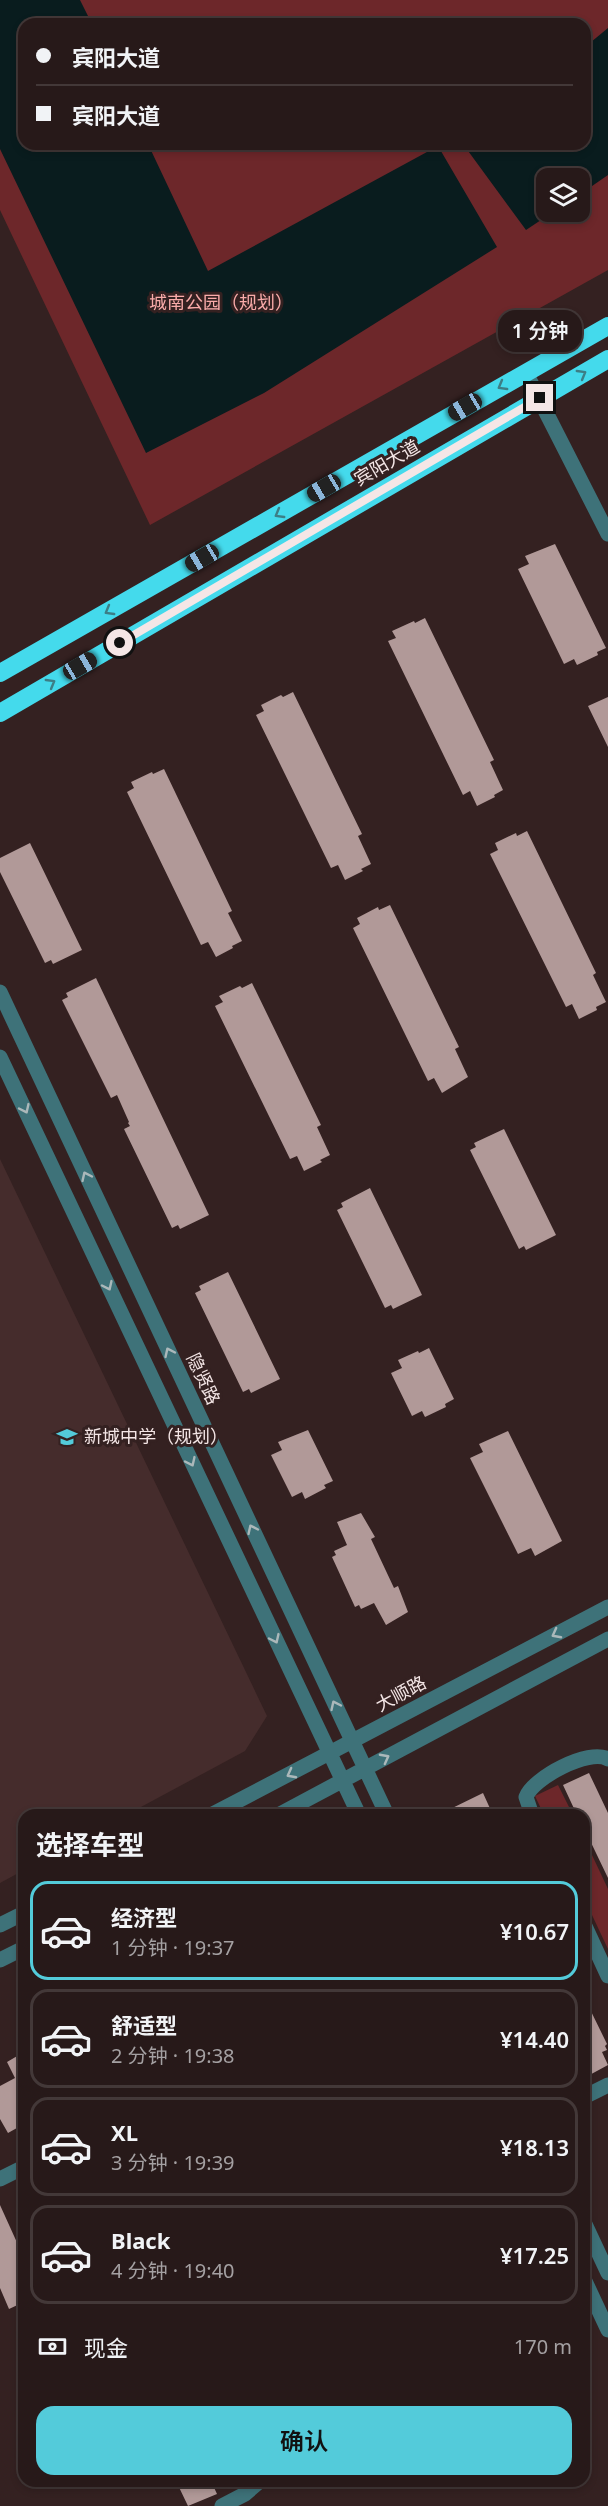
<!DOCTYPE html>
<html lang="zh">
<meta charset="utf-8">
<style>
body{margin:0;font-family:"Noto Sans","Noto Sans SC",sans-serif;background:#332626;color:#f1f3f6;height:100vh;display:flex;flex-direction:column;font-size:22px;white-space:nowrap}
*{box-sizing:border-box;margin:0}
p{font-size:20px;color:#a4a0a2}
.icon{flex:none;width:33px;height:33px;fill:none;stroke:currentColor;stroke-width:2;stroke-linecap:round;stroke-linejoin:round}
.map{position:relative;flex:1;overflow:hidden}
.panel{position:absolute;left:18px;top:1809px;width:572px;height:678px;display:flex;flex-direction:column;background:#271919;border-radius:18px;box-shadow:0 3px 9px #0003,0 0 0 2px #433838}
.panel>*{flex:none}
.top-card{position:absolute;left:18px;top:18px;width:573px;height:132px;border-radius:18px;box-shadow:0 3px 9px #0003,0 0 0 2px #433838;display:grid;align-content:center;height:132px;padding:0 18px;background:#271919}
.buttons{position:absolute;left:536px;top:168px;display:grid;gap:12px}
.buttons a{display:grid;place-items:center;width:54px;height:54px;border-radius:12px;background:#271919;box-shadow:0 3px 9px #0003,0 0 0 2px #433838;font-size:30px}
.end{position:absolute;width:27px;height:27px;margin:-14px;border:8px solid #f4e6e6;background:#111;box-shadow:0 0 0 3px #111}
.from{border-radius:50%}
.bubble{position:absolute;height:42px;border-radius:18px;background:#271919;box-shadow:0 3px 9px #0003,0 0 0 2px #433838;font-size:20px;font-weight:600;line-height:42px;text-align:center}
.car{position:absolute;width:18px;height:36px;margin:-18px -9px;border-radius:8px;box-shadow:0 0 4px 2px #0007;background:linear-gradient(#222 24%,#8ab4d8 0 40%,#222 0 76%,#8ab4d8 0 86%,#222 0)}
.top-card b{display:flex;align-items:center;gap:21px;height:57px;font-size:22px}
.top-card b+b{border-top:2px solid #433838}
.top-card i{width:15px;height:15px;background:#f1f3f6}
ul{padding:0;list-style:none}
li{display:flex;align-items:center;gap:18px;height:99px;margin:0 12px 9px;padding:0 6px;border:3px solid #433838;border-radius:18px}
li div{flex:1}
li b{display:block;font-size:22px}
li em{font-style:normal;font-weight:600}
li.selected{border-color:#53cbda}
li>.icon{width:54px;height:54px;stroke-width:1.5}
h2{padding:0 18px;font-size:27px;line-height:72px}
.pay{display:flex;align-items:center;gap:15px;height:66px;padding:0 18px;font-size:22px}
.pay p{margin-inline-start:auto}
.primary-button{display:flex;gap:12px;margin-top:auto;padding:12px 18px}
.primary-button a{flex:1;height:69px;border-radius:18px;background:#53cbda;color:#111;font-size:24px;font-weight:600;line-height:69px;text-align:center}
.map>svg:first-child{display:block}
</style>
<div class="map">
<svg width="608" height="2506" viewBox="0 0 608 2506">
<rect width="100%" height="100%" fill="#342121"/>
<path fill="#452c2c" d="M0,1159L267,1716L245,1751L126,1815H24V1870L0,1883Z"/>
<path fill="#6d272a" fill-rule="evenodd" d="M0,0H608V270L150,525L0,210ZM24,24H585V144H24ZM546,178H579V212H546Z
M558,1785L573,1815H544L535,1796Z
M584,1838L608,1889V1949L584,1898Z"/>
<path fill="#091c1e" d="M0,0H80L92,24H24V144H148L208,271L438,146L497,247L264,393L146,453L0,149Z
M608,28V175L579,195V178H546V212H553L526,230L463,144H585V47Z"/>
<path fill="#b19998" d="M555,544L606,648L597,652L598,655L577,665L574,659L564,664L518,569L529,564L525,556Z
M425,618L494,760L490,762L503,790L494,795L495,797L477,806L470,791L463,795L388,641L396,638L392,631L414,621L415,623Z
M293,692L362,834L358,836L371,864L361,869L363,871L345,880L338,865L331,868L256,715L264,711L261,705L281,695L283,697Z
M608,697V747L588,706Z
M164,769L232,911L228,913L242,941L232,946L233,948L216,957L208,942L201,945L127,792L134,788L131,782L152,772L153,774Z
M527,831L596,973L593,975L606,1002L596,1007L597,1010L579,1019L572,1004L566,1007L490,854L498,850L495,843L516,833L517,836Z
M30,843L82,950L53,964L51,960L45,963L0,872V858Z
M390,905L459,1047L455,1049L468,1077L442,1093L434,1078L428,1081L353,928L360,924L357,918L378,907L379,910Z
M96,978L209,1215L180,1229L178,1225L172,1228L124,1129L130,1126L128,1123L129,1122L117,1095L111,1098L62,1000L68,997L66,993Z
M252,983L321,1125L317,1127L330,1155L320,1160L322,1162L304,1171L297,1156L290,1159L215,1006L223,1002L219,996L240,986L242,988Z
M504,1129L556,1235L526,1250L524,1246L519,1249L470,1150L476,1147L474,1143Z
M370,1188L422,1295L393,1309L391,1305L385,1308L337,1210L343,1207L341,1203Z
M228,1272L280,1379L251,1393L249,1389L243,1392L195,1293L201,1290L199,1286Z
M429,1348L454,1399L445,1404L446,1407L425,1417L422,1411L412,1416L391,1373L402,1368L398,1360L418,1351L419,1353Z
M308,1430L333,1481L324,1485L326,1488L305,1499L302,1492L292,1497L271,1455L282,1450L278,1442Z
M508,1431L562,1541L535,1556L531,1548L518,1554L470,1458L483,1452L479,1444Z
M361,1513L375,1537L371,1539L394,1588L398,1586L408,1612L386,1625L374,1603L361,1609L359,1605L355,1607L332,1557L336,1555L334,1551L347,1545L337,1522Z
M589,1773L608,1813V1878L584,1828V1815H577L563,1785Z
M483,1793L493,1815H438Z
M584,1997L607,2044L605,2046L607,2050L602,2052L608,2065L584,2078Z
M24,2052V2124L8,2133L0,2119V2086L15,2078L7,2062Z
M0,2205L24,2258V2302L9,2309L0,2288Z
M176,2481H211L217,2494L188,2506Z"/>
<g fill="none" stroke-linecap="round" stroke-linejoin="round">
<path stroke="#3e7279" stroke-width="15" d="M526,373L608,534
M0,992L387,1815
M0,1057L359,1815
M211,1815L608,1607
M278,1815L608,1639
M532,1815L526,1797C533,1778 589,1748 608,1759
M584,1924L608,1976
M0,1925L24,1913
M0,1960L24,1948
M584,2097L608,2085
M0,2179L24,2167
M584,2222L608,2273
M584,2279L608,2330
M222,2506L245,2494L260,2481"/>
<path stroke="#44daec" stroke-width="18" d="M0,673L608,326
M0,713L608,359"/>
</g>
<defs><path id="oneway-chevron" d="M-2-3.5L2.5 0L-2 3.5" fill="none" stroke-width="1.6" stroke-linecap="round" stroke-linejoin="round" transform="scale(1.5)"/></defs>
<g stroke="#3c7e86">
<use href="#oneway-chevron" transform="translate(582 374) rotate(-30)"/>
<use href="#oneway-chevron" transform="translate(502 386) rotate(150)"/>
<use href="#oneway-chevron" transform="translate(279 514) rotate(150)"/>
<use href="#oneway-chevron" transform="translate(109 611) rotate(150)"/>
<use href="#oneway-chevron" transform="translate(51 683) rotate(-30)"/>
</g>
<g stroke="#abb8ba">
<use href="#oneway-chevron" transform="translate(25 1109) rotate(65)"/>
<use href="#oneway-chevron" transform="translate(86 1176) rotate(-115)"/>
<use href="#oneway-chevron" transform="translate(108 1286) rotate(65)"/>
<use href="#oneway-chevron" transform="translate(169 1352) rotate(-115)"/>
<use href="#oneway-chevron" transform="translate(191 1462) rotate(65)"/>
<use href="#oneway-chevron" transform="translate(252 1529) rotate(-115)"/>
<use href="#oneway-chevron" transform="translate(556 1634) rotate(152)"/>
<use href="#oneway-chevron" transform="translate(275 1639) rotate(65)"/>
<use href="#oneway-chevron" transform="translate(335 1705) rotate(-115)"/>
<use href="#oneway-chevron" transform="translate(385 1758) rotate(-28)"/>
<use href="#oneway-chevron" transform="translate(291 1774) rotate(152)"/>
</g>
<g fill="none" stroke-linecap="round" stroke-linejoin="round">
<path stroke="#f4e6e6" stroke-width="8" d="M120,643L540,398"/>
</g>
<defs>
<g id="school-bare" transform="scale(1.62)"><path d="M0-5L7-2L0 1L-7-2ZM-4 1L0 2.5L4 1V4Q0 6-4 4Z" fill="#53cbda" stroke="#342121" stroke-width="2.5" paint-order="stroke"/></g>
</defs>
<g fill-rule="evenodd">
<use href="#school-bare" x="67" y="1437"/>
</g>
<g text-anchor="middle" stroke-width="6" stroke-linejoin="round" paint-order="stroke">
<g font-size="18" fill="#f9aba9" stroke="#342121">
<text x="221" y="309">城南公园（规划）</text>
</g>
<g font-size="18" fill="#f4e6e6" stroke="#342121">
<text transform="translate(387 463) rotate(-30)" y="6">宾阳大道</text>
<text transform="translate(203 1379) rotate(65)" y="6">隐贤路</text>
<text transform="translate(401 1694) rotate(-28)" y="6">大顺路</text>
</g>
<g font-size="18" fill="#f4e6e6" stroke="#342121" text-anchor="start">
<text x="84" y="1443">新城中学（规划）</text>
</g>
</g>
</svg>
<div class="buttons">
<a><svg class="icon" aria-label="layers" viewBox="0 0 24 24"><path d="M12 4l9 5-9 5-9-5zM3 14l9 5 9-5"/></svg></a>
</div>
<i class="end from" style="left:120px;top:643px"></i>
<i class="end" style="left:540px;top:398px"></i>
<div class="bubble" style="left:498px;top:310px;width:84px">1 分钟</div>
<i class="car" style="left:465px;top:407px;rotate:240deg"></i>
<i class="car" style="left:324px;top:488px;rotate:240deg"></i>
<i class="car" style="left:202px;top:558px;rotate:240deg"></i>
<i class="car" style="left:80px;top:666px;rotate:60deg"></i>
<div class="top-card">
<b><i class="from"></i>宾阳大道</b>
<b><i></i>宾阳大道</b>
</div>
<section class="panel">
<h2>选择车型</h2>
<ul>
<li class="selected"><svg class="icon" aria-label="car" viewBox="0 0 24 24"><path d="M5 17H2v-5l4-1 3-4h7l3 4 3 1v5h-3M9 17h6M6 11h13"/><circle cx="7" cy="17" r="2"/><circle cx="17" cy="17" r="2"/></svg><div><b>经济型</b><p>1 分钟 · 19:37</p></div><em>¥10.67</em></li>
<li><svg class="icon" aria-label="car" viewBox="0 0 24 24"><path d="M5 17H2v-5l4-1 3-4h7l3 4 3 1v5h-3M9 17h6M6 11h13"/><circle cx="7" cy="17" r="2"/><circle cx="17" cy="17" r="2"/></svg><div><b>舒适型</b><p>2 分钟 · 19:38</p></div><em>¥14.40</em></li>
<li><svg class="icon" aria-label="car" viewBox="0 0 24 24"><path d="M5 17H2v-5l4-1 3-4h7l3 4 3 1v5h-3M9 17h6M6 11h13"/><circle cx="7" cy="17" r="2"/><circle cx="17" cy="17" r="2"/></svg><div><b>XL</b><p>3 分钟 · 19:39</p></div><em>¥18.13</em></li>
<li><svg class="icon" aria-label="car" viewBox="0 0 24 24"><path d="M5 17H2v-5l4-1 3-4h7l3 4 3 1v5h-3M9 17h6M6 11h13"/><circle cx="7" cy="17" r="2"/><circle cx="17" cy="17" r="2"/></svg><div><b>Black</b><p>4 分钟 · 19:40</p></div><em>¥17.25</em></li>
</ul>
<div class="pay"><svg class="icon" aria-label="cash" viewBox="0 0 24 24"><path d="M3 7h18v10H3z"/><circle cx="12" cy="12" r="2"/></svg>现金<p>170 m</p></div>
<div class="primary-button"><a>确认</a></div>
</section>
</div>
